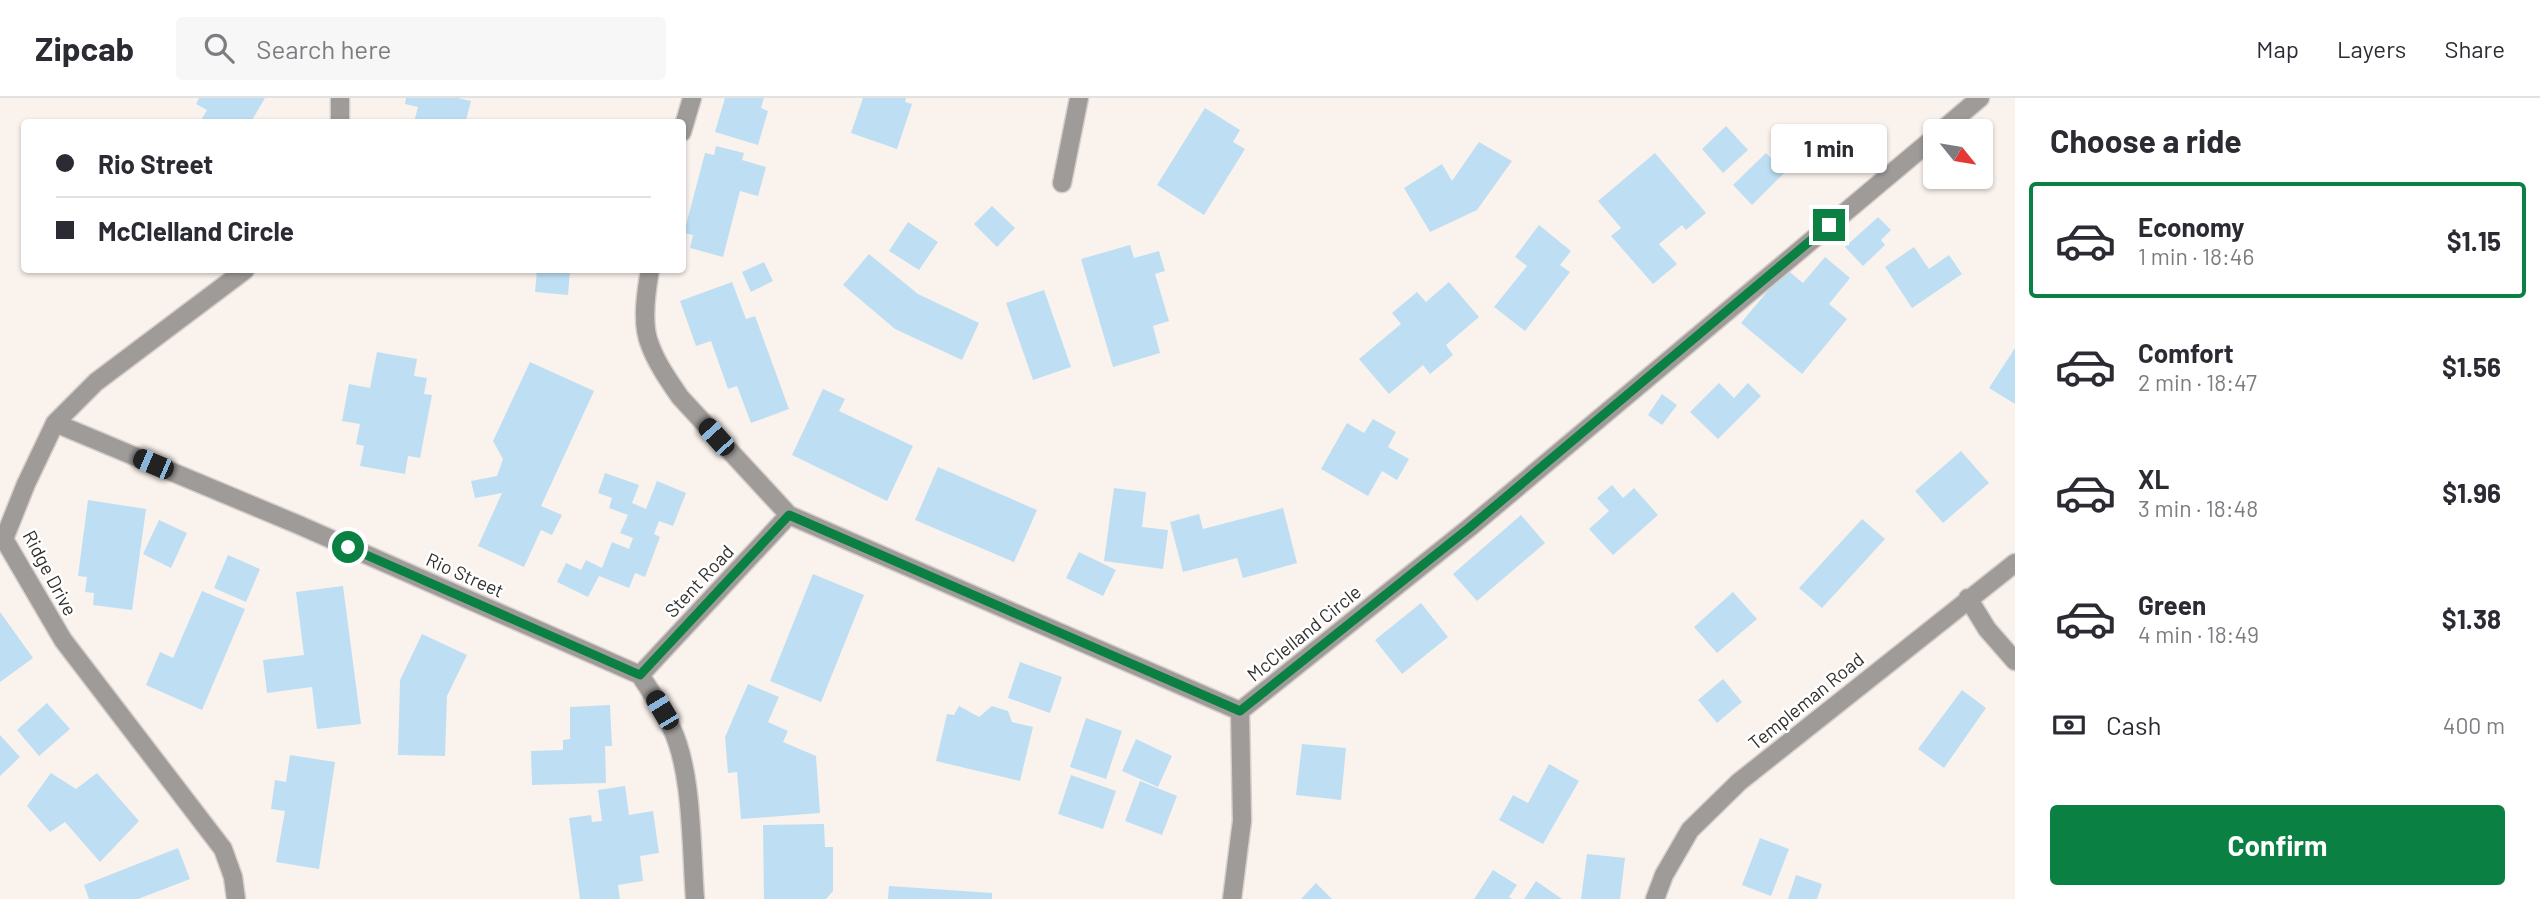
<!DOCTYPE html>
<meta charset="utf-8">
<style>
body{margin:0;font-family:Barlow,sans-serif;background:#f7f7f7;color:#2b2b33;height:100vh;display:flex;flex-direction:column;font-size:26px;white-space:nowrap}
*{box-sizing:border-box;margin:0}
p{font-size:23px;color:#7c7c81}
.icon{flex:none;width:38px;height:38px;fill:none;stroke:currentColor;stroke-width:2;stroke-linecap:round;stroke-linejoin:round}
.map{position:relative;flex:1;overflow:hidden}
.details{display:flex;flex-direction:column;background:#fff;width:525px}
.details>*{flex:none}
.hud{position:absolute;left:21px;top:21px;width:665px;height:154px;border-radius:7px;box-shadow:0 2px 5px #0004;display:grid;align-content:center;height:154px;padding:0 35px;background:#fff}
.needle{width:46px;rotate:120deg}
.buttons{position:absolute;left:1923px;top:21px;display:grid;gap:14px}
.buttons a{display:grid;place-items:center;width:70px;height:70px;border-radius:7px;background:#fff;box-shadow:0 2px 5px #0004;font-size:35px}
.end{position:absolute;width:32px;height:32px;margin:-16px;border:9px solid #0b8043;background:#fff;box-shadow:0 0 0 4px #fff}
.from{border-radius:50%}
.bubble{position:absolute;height:49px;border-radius:7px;background:#fff;box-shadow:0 2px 5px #0004;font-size:23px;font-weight:700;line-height:49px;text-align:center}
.car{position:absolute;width:21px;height:42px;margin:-21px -10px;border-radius:9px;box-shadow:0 0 5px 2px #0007;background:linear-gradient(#222 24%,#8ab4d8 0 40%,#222 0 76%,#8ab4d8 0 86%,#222 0)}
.hud b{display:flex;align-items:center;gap:24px;height:66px;font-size:26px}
.hud b+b{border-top:2px solid #e1e1e2}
.hud i{width:18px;height:18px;background:#2b2b33}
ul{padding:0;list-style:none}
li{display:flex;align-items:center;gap:21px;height:116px;margin:0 14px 10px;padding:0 21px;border:4px solid transparent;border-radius:7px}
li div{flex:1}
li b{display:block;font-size:26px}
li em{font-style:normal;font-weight:700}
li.on{border-color:#0b8043}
li>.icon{width:63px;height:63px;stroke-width:1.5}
h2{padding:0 35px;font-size:32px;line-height:84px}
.pay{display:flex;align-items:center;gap:18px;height:77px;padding:0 35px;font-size:26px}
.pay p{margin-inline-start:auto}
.primary-button{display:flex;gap:14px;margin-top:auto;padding:14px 35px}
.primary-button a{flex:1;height:80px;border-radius:7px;background:#0b8043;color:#fff;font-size:28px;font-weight:700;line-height:80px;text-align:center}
header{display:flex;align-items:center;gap:42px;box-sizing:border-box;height:98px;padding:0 35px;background:#fff;border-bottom:2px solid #e1e1e2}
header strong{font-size:33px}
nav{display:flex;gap:38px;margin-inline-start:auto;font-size:24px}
.search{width:490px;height:63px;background:#f7f7f7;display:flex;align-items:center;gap:18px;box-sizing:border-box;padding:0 24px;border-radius:7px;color:#7c7c81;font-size:26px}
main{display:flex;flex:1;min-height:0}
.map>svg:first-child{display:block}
</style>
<header>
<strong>Zipcab</strong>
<div class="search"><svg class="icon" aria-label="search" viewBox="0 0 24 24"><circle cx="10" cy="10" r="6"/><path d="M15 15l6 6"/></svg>Search here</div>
<nav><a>Map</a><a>Layers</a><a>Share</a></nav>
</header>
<main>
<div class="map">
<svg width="2015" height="801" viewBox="0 0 2015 801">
<rect width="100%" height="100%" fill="#faf2ed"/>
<path fill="#bedff3" d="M199,0H265L251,24H200L207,12L196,6Z
M406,0H458L471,3L466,22L473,24H414L418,9L405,6Z
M725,0H764L761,10L768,13L758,47L715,34Z
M863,0H906L905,4L912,6L897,51L851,35Z
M1205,10L1240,32L1233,44L1245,51L1204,117L1157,87Z
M1726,28L1748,52L1723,75L1702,51Z
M1479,44L1512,63L1477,112L1430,134L1404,90L1442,66L1452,83Z
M716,48L744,55L742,62L766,69L758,98L740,93L723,159L690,150L693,137L684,135L705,55L714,57Z
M1655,55L1706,115L1686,132L1682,127L1659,146L1677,166L1653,186L1611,138L1621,130L1598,103Z
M1766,55L1785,74L1752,107L1733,87Z
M992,108L1015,130L997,149L974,126Z
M1878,119L1891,132L1881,142L1885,147L1863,168L1845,149Z
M908,124L938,144L919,172L889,153Z
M1539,127L1571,153L1560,167L1570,174L1525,233L1494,209L1527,168L1515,159Z
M1130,147L1134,160L1159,153L1165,173L1155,176L1169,223L1153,228L1160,255L1113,269L1081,161Z
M1914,149L1929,171L1949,157L1962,176L1912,210L1885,169Z
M869,156L918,196L979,225L962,262L895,231L843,187Z
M1825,159L1850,180L1829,206L1847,221L1802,276L1741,225L1786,171L1803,185Z
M764,164L773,183L751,194L742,174Z
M537,172H570L568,197L535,194Z
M732,184L746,221L755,218L789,311L751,325L737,288L728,291L711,243L696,248L680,203Z
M1449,184L1479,219L1446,247L1453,257L1430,276L1423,267L1389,296L1359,261L1401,226L1392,215L1417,194L1426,204Z
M1044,192L1071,269L1033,282L1006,205Z
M2015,250V306L1989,290Z
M377,254L417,261L414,278L427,280L424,296L432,297L420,360L408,358L405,376L360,368L364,348L356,346L360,326L342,323L349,286L370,290Z
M530,264L594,293L541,408L562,417L552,437L541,432L524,469L478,448L502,395L475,400L471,383L497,378L503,361L493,343Z
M1719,285L1734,300L1748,285L1761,298L1718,341L1690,314Z
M823,291L845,301L839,313L913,348L887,403L792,357Z
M1662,296L1677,307L1662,327L1648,317Z
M1373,321L1396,334L1388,349L1409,361L1397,382L1382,373L1368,398L1321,371L1347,325L1364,335Z
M1961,353L1989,385L1943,425L1915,393Z
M938,369L1037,412L1014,464L915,422Z
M605,375L639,387L632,405L646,411L657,383L686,395L673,428L659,423L654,436L660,439L645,479L635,475L629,490L599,478L588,499L557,484L566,465L581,472L586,462L602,470L612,444L629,451L633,440L620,435L628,417L609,410L612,400L598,395Z
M1612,387L1623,400L1634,390L1658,417L1613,457L1589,431L1609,413L1597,400Z
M1114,390L1146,394L1142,429L1168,432L1163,471L1104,463Z
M88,402L146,411L132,512L93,507L94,495L85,494L87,479L78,478Z
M1283,410L1297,465L1243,480L1237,460L1183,474L1170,424L1199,416L1203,431Z
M1521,417L1545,445L1477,503L1453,476Z
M1862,421L1885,441L1822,510L1799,490Z
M159,422L187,435L171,470L143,456Z
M1079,454L1116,472L1103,498L1066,480Z
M228,457L260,471L246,504L214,490Z
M813,476L864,497L821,604L770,583Z
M343,488L361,626L317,631L312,589L267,595L263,562L304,557L296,494Z
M202,493L245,511L202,612L146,587L160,554L173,560Z
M1733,494L1757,521L1717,555L1694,529Z
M1421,505L1448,539L1402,576L1375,542Z
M0,514L33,560L0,584Z
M422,536L467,557L447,598L445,658L398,657L400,582Z
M1020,564L1062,579L1050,615L1008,600Z
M1723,581L1742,604L1717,625L1698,602Z
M748,586L779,599L768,624L788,633L783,644L816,658L820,715L741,721L737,674L728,675L725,639Z
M1962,592L1986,610L1944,670L1918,651Z
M47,605L70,631L39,658L17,632Z
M610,607L612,648H605L606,685L532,687L531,653L563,652V642L570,641V609Z
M959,608L979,619L992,608L1008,613L1012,624L1033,629L1020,683L936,663L947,616L954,617Z
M1086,620L1122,633L1106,681L1070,669Z
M0,637L20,659L0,678Z
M1136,641L1172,658L1158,689L1122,673Z
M1302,646L1346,650L1341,702L1296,697Z
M290,657L335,664L319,771L276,764L285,713L271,711L275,682L286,684Z
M1549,666L1579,683L1543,746L1499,722L1513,697L1528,705Z
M51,675L76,691L97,675L139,723L100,764L65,724L50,734L27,708Z
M1071,677L1116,693L1103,731L1058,716Z
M1140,683L1177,698L1162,737L1125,723Z
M625,688L629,717L653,713L659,755L640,758L643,783L618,787L620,801H580L569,720L591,717L592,724L602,723L598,692Z
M824,726L825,749H833V793L826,801H764L763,727Z
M1760,740L1789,751L1771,798L1742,787Z
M178,750L190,781L138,801H89L84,787Z
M1587,756L1625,760L1620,801H1581Z
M1493,772L1517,787L1509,799L1512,801H1474Z
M1796,777L1822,786L1817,801H1788Z
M1536,783L1562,801H1524Z
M1316,785L1332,801H1301Z
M889,788L992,795V801H888Z"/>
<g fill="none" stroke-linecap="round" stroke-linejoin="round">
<g stroke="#d6cfcb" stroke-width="21">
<path id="minor" d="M340,0V24
M1941,33L1980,0
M682,34L692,0
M1062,85L1079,0
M650,172C646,194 641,226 650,247C657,266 669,283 680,299L789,417L1240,613L1469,430L1936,38
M55,325L299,427L640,577C651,594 663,611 671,629C693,673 691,751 695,801
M1968,500L1987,531L2015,563
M640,577L789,417
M236,801L233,779L223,751L63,542L4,441L26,386L55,325L96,284L245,172
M1232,801L1242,723L1240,613
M1655,801L1664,777L1690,732L1739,684L2015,465"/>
</g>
<use href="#minor" stroke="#9e9b99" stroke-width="18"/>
</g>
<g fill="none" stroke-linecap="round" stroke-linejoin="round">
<path stroke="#0b8043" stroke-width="9" d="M348,449L640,577L789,417L1240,613L1469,430L1829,127"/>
</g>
<g text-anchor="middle" stroke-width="5" stroke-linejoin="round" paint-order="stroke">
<g font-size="19" fill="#33302e" stroke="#fff">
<text transform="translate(50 475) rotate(62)" y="7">Ridge Drive</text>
<text transform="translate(465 477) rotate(24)" y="7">Rio Street</text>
<text transform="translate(699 483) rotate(-47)" y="7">Stent Road</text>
<text transform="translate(1304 535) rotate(-39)" y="7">McClelland Circle</text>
<text transform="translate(1806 603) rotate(-39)" y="7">Templeman Road</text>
</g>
</g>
</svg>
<div class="buttons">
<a><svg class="needle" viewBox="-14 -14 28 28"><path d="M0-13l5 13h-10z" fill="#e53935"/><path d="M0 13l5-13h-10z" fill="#7c7c81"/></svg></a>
</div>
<i class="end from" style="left:348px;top:449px"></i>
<i class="end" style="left:1829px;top:127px"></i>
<div class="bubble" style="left:1771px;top:26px;width:116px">1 min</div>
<i class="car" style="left:716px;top:339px;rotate:318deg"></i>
<i class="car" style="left:153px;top:366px;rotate:293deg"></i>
<i class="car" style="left:662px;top:612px;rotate:329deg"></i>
<div class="hud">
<b><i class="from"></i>Rio Street</b>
<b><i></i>McClelland Circle</b>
</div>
</div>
<section class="details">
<h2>Choose a ride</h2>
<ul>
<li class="on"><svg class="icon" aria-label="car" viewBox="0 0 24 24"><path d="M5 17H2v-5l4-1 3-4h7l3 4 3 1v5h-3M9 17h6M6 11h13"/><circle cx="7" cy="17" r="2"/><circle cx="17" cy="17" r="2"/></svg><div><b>Economy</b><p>1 min · 18:46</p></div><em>$1.15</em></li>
<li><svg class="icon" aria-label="car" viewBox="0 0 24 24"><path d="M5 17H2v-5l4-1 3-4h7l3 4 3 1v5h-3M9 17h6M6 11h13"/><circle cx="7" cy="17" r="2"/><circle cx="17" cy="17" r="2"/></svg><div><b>Comfort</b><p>2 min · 18:47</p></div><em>$1.56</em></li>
<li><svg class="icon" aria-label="car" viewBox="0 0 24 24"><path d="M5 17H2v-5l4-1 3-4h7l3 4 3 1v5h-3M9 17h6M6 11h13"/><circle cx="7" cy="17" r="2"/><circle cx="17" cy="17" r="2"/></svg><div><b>XL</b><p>3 min · 18:48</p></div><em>$1.96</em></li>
<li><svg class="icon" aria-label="car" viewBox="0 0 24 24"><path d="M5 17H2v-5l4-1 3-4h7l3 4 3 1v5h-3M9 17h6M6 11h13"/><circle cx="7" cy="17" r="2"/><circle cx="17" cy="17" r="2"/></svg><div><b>Green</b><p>4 min · 18:49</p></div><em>$1.38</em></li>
</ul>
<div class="pay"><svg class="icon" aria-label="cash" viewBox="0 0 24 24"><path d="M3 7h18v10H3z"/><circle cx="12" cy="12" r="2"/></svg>Cash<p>400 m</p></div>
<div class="primary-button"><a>Confirm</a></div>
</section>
</main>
